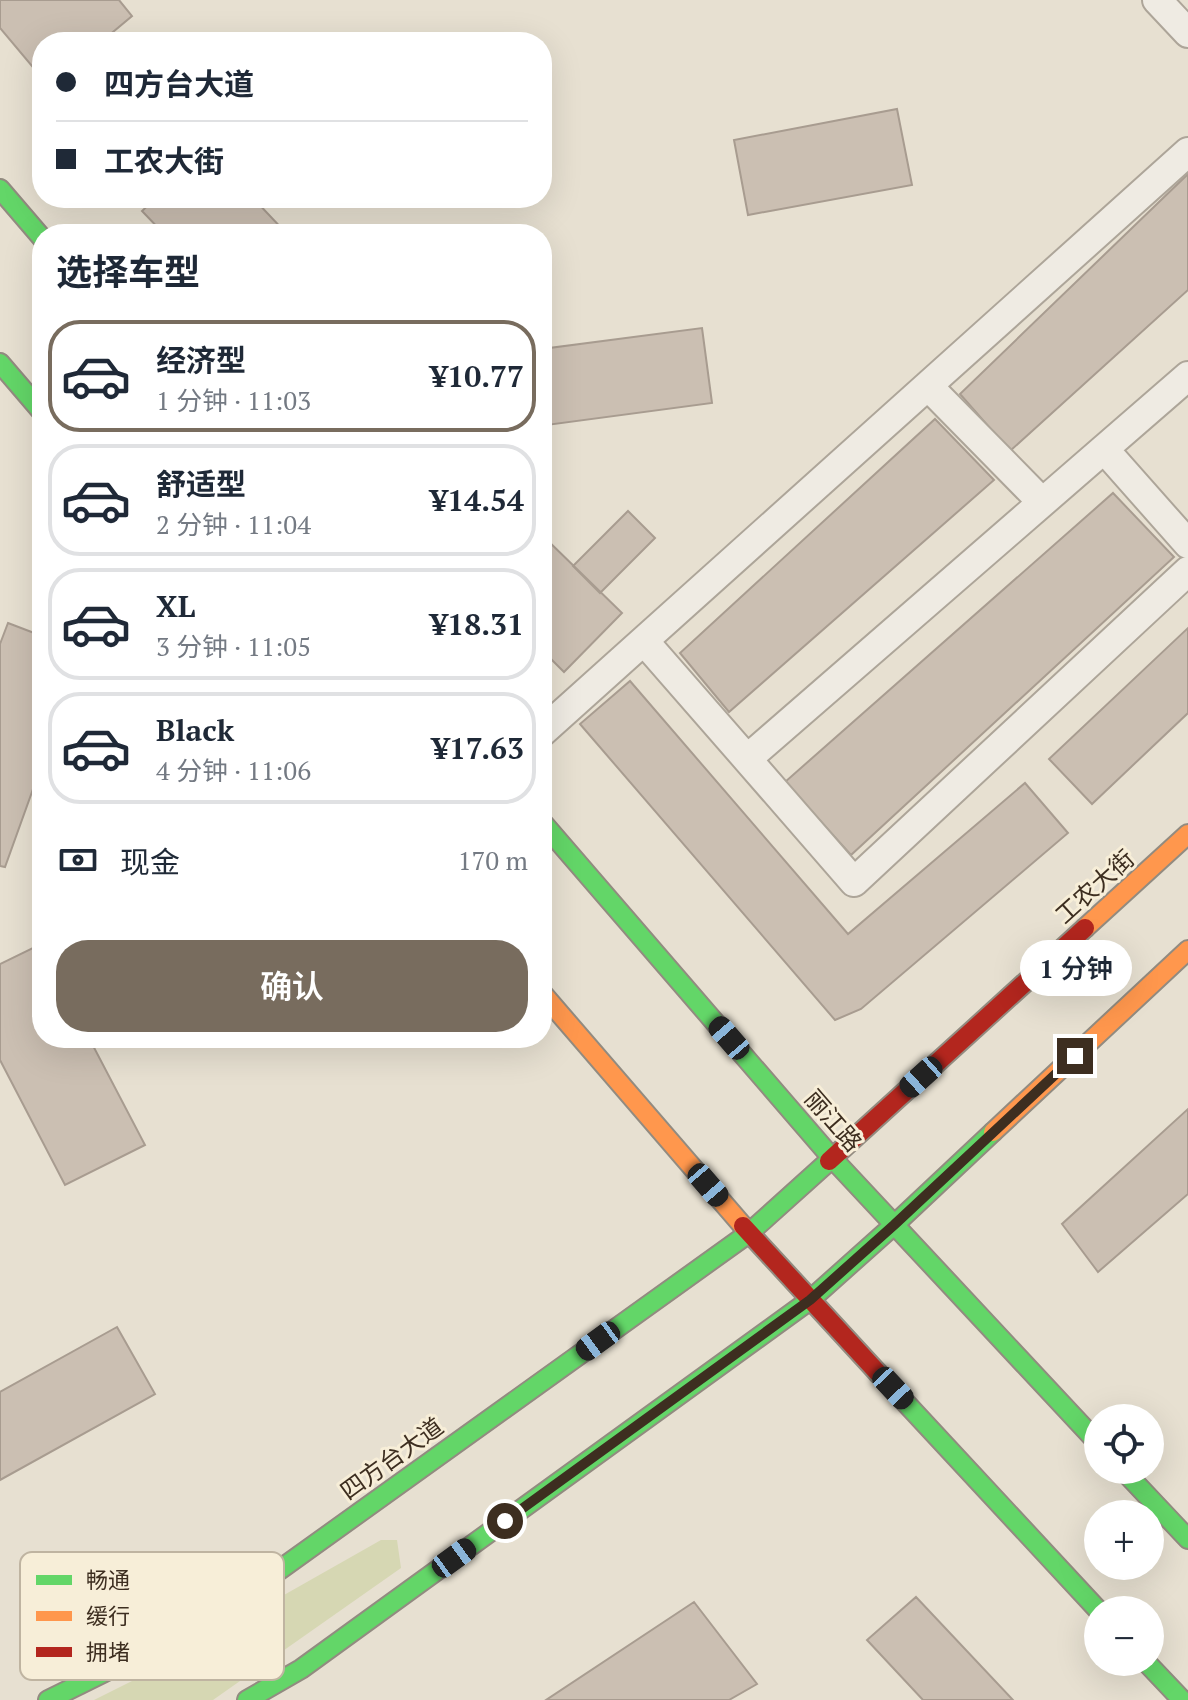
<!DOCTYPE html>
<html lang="zh">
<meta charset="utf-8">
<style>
body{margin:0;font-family:"PT Serif","Noto Sans SC",serif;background:#f6f6f7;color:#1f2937;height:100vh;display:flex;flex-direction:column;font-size:30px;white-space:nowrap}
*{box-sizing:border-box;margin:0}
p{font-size:26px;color:#747a83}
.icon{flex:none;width:44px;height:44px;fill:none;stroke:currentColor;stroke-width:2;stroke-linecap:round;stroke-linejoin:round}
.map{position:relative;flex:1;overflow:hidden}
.drawer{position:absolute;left:32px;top:224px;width:520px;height:824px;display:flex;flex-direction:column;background:#fff;border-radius:32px;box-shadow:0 8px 32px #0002}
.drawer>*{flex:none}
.guide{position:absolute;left:32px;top:32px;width:520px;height:176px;border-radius:32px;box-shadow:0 8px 32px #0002;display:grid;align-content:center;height:176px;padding:0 24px;background:#fff}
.fabs{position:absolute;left:1084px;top:1404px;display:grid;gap:16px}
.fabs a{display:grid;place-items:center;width:80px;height:80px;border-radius:50%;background:#fff;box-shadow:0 8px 32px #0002;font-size:40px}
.end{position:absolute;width:36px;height:36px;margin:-18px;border:10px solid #3d2e20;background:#fff;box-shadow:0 0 0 4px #fff}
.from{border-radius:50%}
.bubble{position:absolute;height:56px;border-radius:28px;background:#fff;box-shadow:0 8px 32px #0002;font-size:26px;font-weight:600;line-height:56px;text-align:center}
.car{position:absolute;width:24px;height:48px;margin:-24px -12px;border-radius:10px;box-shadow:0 0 6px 2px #0007;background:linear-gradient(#222 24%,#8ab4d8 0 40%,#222 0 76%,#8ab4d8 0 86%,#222 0)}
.guide b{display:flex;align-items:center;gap:28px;height:76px;font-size:30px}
.guide b+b{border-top:2px solid #e0e1e3}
.guide i{width:20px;height:20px;background:#1f2937}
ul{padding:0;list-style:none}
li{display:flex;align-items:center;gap:24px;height:112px;margin:0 16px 12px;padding:0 8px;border:4px solid #e0e1e3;border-radius:32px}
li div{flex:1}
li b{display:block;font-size:30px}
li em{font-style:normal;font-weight:600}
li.on{border-color:#786c5e}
li>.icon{width:72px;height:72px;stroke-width:1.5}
h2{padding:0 24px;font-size:36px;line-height:96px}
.pay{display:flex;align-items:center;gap:20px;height:88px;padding:0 24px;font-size:30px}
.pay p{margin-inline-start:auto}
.button{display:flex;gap:16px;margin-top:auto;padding:16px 24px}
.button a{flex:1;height:92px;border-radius:32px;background:#786c5e;color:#fff;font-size:32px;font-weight:600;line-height:92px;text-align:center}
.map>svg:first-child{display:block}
</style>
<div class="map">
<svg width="1188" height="1700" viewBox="0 0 1188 1700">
<rect width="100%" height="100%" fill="#e7e0d1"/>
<path fill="#d6d7b3" d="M381,1540H397L401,1568L213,1700H94L134,1680Z"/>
<path fill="#cbbfb2" stroke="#a89c90" stroke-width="2" d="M0,0H119L132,16L101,42H42V78L0,28Z
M897,109L912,185L748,215L734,140Z
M1188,174V290L1010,451L960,394Z
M156,198H253L287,234H164L142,211Z
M702,328L712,403L547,425L542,385V349Z
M935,419L994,480L729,712L680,653Z
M1113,493L1174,557L851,855L785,782Z
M628,511L655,538L600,593L573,566Z
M542,535L622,613L564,672L542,650Z
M8,623L42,636V764L5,867L0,866V644Z
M1188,628V713L1092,804L1049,759Z
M630,681L848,934L1025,783L1068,833L861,1009L835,1020L580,724Z
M41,944L42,1038H89L145,1145L65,1185L0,1060V964Z
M1188,1109V1194L1098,1272L1062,1224Z
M117,1327L155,1394L0,1480V1392Z
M916,1597L1013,1700H923L867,1640Z
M694,1602L757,1684L729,1700H546Z"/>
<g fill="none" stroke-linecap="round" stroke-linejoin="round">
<g stroke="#ada599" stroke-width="32">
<path id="street" d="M1157,0L1188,33
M928,386L1042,502
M1104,449L1188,544
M644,641L747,759L1188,376
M542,732L1188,152
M747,759L854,882L1188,571"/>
</g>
<g stroke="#928b80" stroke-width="22">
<path id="fast" d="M0,189L42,238
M0,363L42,412
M542,822L832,1158L1098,1443
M878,1373L1098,1610
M1123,1470L1188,1539
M1146,1662L1182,1700
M48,1700L109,1670L271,1576L749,1233L829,1161
M247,1700L301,1669L810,1300L894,1225L993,1132"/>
</g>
<g stroke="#928b80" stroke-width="22">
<path id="slow" d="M1085,928L1188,834
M542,993L743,1226
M993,1132L1188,950"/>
</g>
<g stroke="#928b80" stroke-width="22">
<path id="jam" d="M829,1161L1085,928
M743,1226L878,1373"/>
</g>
<use href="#street" stroke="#efebe3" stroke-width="28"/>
<use href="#fast" stroke="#63d668" stroke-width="18"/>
<use href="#slow" stroke="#ff974d" stroke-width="18"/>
<use href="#jam" stroke="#b3261e" stroke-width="18"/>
</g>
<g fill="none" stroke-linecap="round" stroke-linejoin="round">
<path stroke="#3d2e20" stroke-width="10" d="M505,1521L810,1300L894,1225L1075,1056"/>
</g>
<g text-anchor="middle" stroke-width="6" stroke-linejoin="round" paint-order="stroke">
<g font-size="24" fill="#3d2e20" stroke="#f7eed8">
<text transform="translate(1095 887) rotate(-42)" y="8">工农大街</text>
<text transform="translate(833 1121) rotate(49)" y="8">丽江路</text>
<text transform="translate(392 1459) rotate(-36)" y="8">四方台大道</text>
</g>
</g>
<rect x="20" y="1552" width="264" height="128" rx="12" fill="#f7eed8" stroke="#bfb4a1" stroke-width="2"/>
<rect x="36" y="1575" width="36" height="10" fill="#63d668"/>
<rect x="36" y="1611" width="36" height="10" fill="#ff974d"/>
<rect x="36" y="1647" width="36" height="10" fill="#b3261e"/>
<g font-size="22" fill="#3d2e20">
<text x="86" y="1588">畅通</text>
<text x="86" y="1624">缓行</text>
<text x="86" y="1660">拥堵</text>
</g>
</svg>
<div class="fabs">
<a><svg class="icon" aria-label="locate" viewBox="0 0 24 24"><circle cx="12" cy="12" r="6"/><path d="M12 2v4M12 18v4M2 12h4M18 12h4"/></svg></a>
<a>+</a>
<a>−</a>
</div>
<i class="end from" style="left:505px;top:1521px"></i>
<i class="end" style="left:1075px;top:1056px"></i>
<div class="bubble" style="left:1020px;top:940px;width:112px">1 分钟</div>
<i class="car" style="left:729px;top:1038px;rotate:319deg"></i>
<i class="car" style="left:921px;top:1077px;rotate:228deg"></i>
<i class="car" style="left:708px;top:1185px;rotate:139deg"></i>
<i class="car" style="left:598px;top:1341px;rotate:234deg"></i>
<i class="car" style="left:893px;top:1388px;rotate:137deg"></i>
<i class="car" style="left:454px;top:1558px;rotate:54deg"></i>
<div class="guide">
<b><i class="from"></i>四方台大道</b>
<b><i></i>工农大街</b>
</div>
<section class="drawer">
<h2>选择车型</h2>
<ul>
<li class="on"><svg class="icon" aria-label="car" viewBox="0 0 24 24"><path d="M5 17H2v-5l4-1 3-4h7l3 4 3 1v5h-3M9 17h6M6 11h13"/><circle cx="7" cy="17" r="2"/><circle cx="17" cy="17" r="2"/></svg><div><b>经济型</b><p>1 分钟 · 11:03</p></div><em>¥10.77</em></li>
<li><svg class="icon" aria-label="car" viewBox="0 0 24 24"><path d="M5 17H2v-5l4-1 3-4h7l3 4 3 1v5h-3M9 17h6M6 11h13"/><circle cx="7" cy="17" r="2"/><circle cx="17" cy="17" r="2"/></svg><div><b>舒适型</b><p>2 分钟 · 11:04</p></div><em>¥14.54</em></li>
<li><svg class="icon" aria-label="car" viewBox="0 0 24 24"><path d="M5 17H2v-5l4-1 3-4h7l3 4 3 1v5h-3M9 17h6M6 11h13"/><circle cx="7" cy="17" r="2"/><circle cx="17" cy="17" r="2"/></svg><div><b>XL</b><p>3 分钟 · 11:05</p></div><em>¥18.31</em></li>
<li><svg class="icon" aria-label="car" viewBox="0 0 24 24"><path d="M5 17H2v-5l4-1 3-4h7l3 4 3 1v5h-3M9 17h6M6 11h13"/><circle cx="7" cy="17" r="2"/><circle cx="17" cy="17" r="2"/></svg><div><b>Black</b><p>4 分钟 · 11:06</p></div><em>¥17.63</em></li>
</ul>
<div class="pay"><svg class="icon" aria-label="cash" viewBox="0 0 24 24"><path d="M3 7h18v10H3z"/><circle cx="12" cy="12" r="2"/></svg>现金<p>170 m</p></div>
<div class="button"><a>确认</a></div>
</section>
</div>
